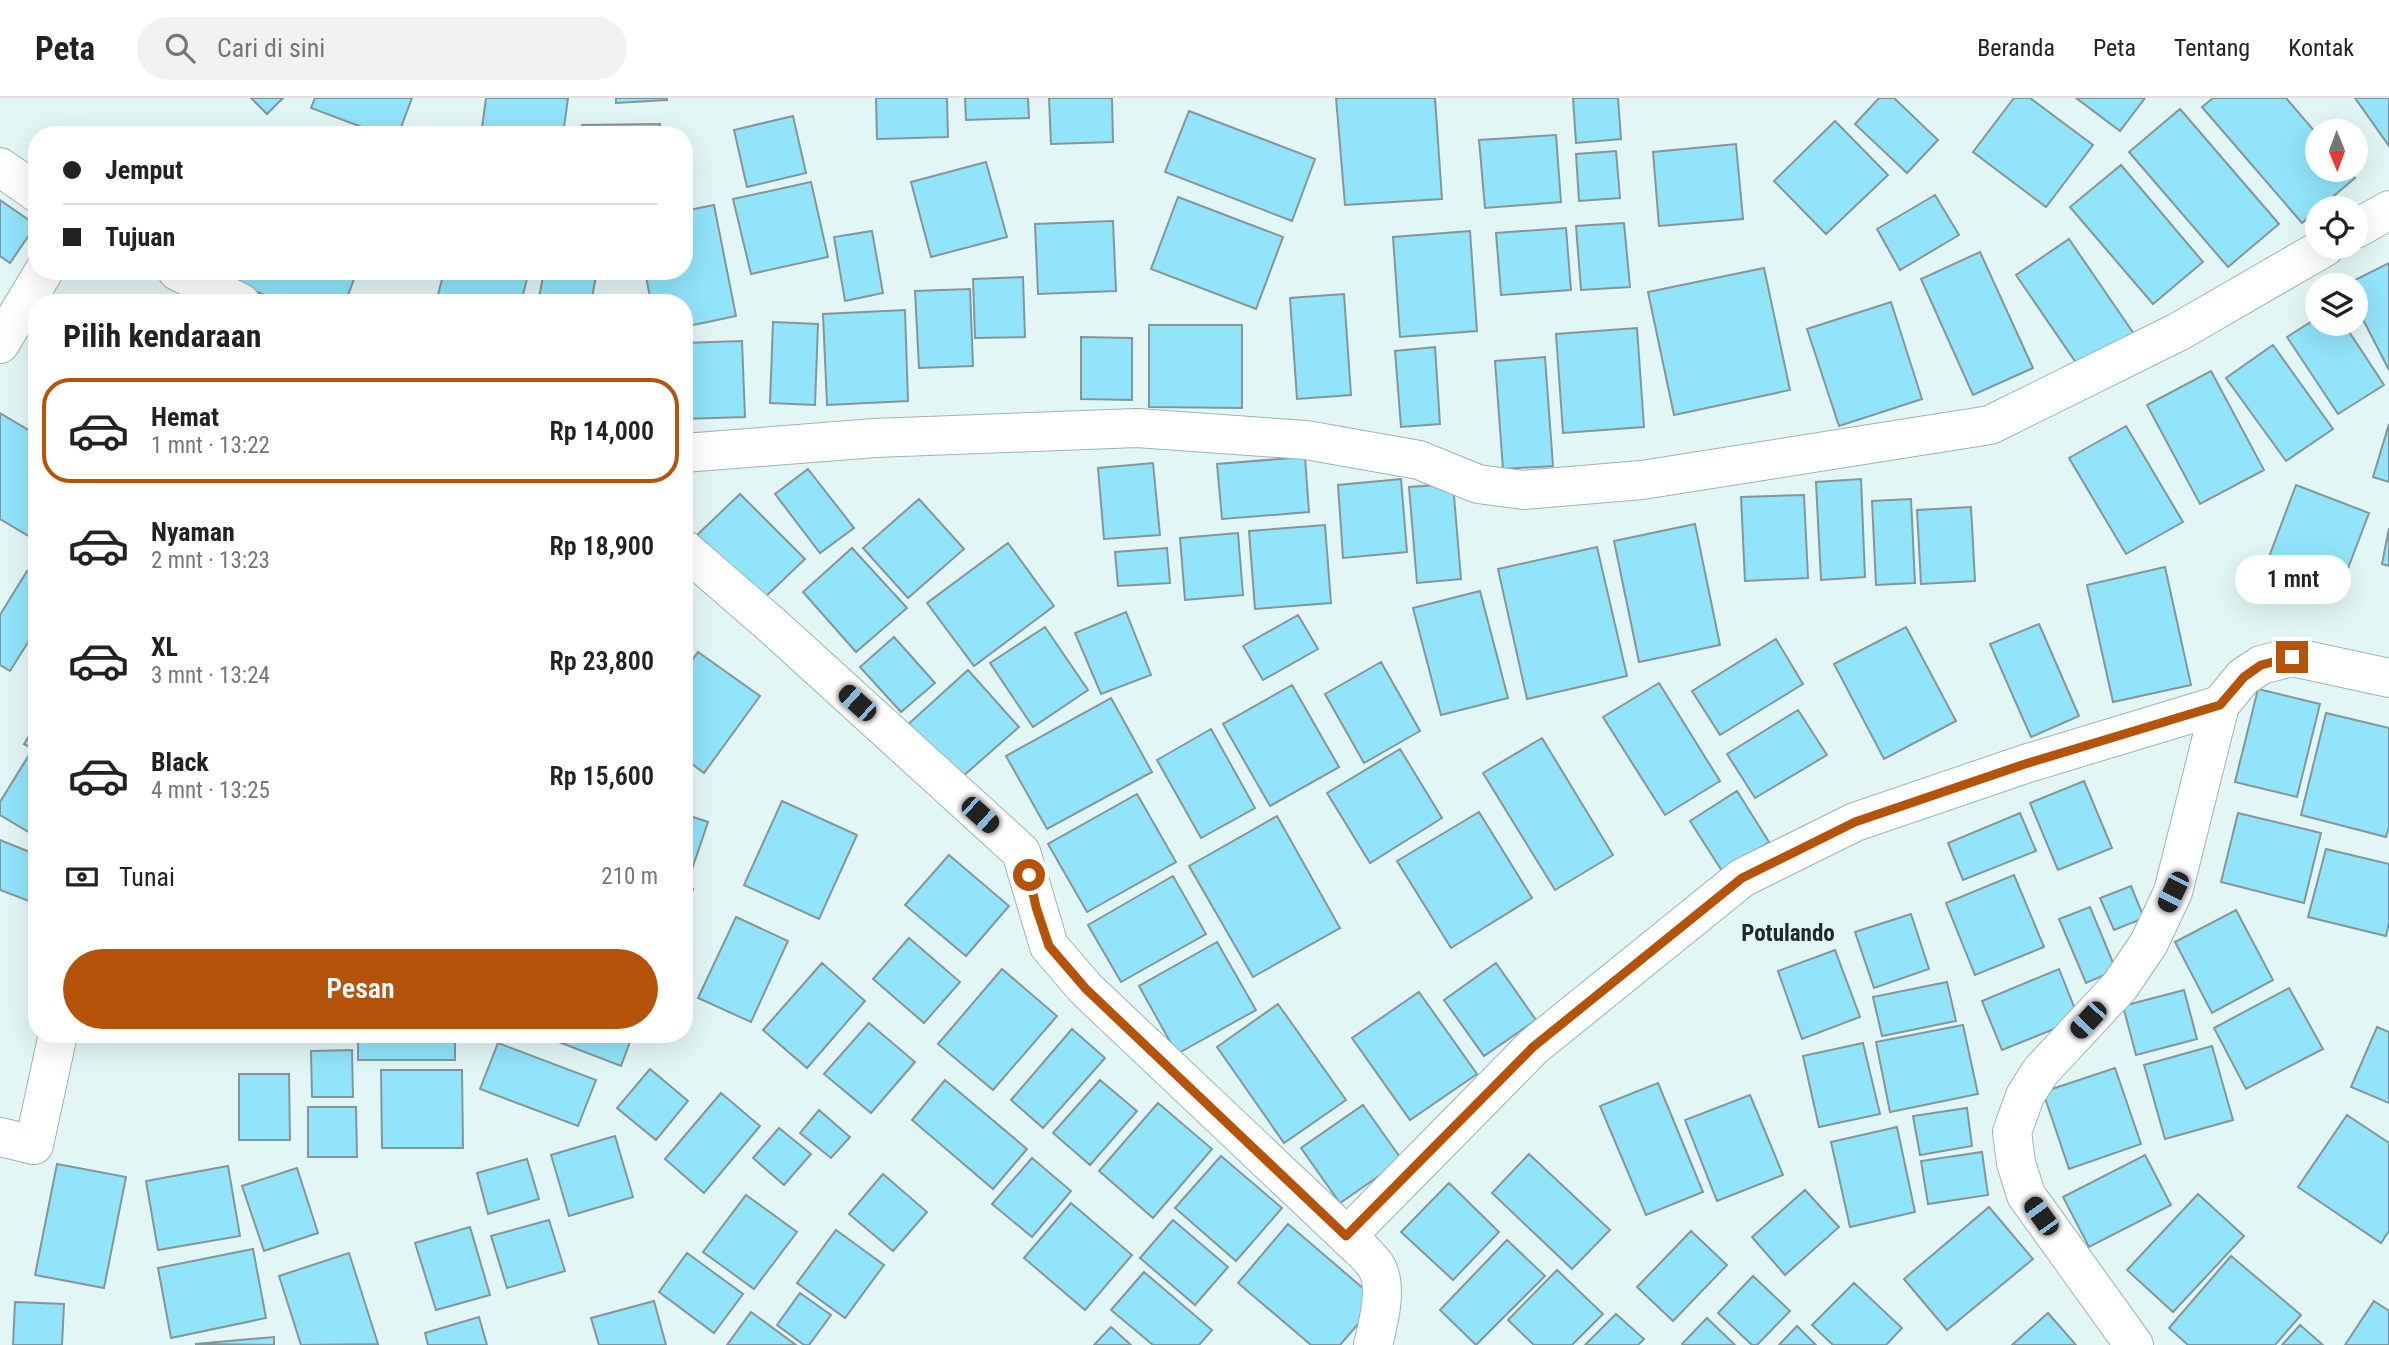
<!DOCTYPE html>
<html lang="id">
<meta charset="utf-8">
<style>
body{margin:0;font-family:"Roboto Condensed",sans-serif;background:#f2f2f2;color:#222;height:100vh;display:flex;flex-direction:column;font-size:26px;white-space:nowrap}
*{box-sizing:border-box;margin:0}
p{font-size:23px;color:#767676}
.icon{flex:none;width:38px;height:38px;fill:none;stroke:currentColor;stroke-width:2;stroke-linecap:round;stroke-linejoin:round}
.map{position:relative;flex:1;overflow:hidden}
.sheet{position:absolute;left:28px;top:196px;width:665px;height:749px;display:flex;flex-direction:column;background:#fff;border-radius:28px;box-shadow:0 7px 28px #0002}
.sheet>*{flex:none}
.hud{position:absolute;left:28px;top:28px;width:665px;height:154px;border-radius:28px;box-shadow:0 7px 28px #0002;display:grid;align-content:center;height:154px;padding:0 35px;background:#fff}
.needle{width:46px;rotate:179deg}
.buttons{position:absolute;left:2305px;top:21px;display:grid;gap:14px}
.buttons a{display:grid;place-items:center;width:63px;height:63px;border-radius:50%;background:#fff;box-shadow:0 7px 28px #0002;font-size:35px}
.end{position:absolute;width:32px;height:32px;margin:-16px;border:9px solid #b45309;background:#fff;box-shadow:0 0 0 4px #fff}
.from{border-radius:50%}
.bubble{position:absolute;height:49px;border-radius:24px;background:#fff;box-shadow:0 7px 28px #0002;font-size:23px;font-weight:600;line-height:49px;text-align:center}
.car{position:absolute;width:21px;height:42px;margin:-21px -10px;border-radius:9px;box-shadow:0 0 5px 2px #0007;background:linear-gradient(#222 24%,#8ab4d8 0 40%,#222 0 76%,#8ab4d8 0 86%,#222 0)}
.hud b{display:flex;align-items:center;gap:24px;height:66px;font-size:26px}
.hud b+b{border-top:2px solid #e0e0e0}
.hud i{width:18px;height:18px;background:#222}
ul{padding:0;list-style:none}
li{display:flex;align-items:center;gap:21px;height:105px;margin:0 14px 10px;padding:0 21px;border:4px solid transparent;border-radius:28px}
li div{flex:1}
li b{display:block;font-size:26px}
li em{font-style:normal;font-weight:600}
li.selected{border-color:#b45309}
li>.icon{width:63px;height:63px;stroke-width:1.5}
h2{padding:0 35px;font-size:32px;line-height:84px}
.pay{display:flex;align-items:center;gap:18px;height:77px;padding:0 35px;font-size:26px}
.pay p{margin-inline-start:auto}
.cta{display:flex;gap:14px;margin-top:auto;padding:14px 35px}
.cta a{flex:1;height:80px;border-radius:42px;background:#b45309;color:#fff;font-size:28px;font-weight:600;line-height:80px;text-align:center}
header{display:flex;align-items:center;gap:42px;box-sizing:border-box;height:98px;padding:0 35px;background:#fff;border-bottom:2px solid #e0e0e0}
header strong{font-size:33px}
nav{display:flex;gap:38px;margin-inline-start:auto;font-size:24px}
.search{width:490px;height:63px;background:#f2f2f2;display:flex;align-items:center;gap:18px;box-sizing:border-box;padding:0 24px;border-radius:38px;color:#767676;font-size:26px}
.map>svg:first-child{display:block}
</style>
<header>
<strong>Peta</strong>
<div class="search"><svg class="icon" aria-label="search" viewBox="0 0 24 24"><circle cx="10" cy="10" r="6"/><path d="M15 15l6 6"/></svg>Cari di sini</div>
<nav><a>Beranda</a><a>Peta</a><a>Tentang</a><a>Kontak</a></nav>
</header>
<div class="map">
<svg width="2389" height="1247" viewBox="0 0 2389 1247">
<rect width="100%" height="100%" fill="#e3f6f6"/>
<path fill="#91e4fa" stroke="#85969a" stroke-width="2" d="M251,0H283L267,16Z
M315,0H412L398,37H383L311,10Z
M486,0H568L563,37H481Z
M616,0H667V2L616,5Z
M876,0H947L948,39L877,41Z
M965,0H1028L1029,20L966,22Z
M1049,0H1112L1113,44L1051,46Z
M1336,0H1435L1442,101L1345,107Z
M1573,0H1618L1621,41L1576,45Z
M1879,0H1894L1938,42L1907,75L1855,26Z
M2014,0H2030L2093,47L2046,109L1973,54Z
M2076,0H2145L2120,33Z
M2213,0H2286L2317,36V72H2347L2355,80L2302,125L2202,9Z
M2355,0H2389V48Z
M2180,11L2279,126L2228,169L2129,54Z
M1189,13L1315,61L1292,123L1165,74Z
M793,18L806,75L747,89L734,32Z
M1835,23L1888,77L1826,136L1774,83Z
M660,26V37H582V27Z
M1556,37L1561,104L1485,110L1479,42Z
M1736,46L1743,121L1659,128L1653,54Z
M1616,53L1620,100L1579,103L1576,56Z
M986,64L1007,139L931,159L911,84Z
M2121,67L2203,164L2153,206L2070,109Z
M811,84L828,159L751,176L733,101Z
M1935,97L1959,137L1900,172L1877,131Z
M1178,99L1283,139L1256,211L1151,171Z
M0,102L36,127L10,165L0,158Z
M714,107L736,218L684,229V205H651L645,173H684V113Z
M1113,123L1116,193L1038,196L1035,126Z
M1624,125L1630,189L1581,192L1576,128Z
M1566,130L1571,192L1501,197L1496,135Z
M872,133L883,195L845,203L834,139Z
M1470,133L1477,233L1400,239L1393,139Z
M2069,141L2134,236L2081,272L2016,177Z
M1980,154L2033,270L1973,297L1921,181Z
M2389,165V272L2356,208V187H2345Z
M1764,170L1790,292L1674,317L1648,194Z
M233,173H357L345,205H285L229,183Z
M444,173H529L521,205H436Z
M544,173H597L591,205H538Z
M1023,179L1025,239L975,240L973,181Z
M970,191L973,268L919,270L915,193Z
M1344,196L1351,297L1297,301L1290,200Z
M1891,204L1922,301L1839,328L1807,231Z
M905,212L908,303L827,307L823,216Z
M2317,220V226H2344L2384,287L2338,316L2287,239Z
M773,224L818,226L815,307L770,305Z
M1149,227H1242V310L1149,309Z
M1637,230L1644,329L1563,335L1556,236Z
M1081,239L1132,240V302L1081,301Z
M742,243L745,319L684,321V245Z
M2273,247L2333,331L2286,363L2226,280Z
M1435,249L1440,326L1401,329L1395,253Z
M1545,259L1553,368L1503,371L1495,263Z
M2211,273L2264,372L2200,406L2147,307Z
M0,315L37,337V443L0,421Z
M2389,326V384L2373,379Z
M2126,328L2183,424L2126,456L2069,360Z
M1305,359L1309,414L1222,421L1217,366Z
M1153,365L1160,437L1104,441L1098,370Z
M808,371L854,430L820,455L775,396Z
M1401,381L1407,454L1343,460L1338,387Z
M1861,381L1865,479L1821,482L1816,384Z
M1453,386L1461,481L1417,485L1409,389Z
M2296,387L2369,415L2339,494L2266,467Z
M740,396L805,461L761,503L697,437Z
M1804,397L1808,480L1745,483L1741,399Z
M919,401L964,451L908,500L863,450Z
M1911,401L1915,485L1876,487L1872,403Z
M1971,409L1975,483L1921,486L1917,412Z
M1695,426L1720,547L1639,564L1614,443Z
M1325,427L1331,505L1255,511L1249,433Z
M2389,430V468L2382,466Z
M1238,435L1243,497L1185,502L1180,440Z
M1008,445L1054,508L974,568L927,505Z
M1597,449L1627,578L1527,601L1498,471Z
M852,450L907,510L856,554L803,494Z
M1167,450L1170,485L1118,488L1115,454Z
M2165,469L2191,587L2113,604L2087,487Z
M27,473L37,478V530L10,573L0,567V517Z
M1480,493L1508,600L1441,617L1413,510Z
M1126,514L1151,577L1101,596L1075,535Z
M1298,517L1318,551L1263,582L1243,548Z
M2039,526L2079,618L2031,639L1990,546Z
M1045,529L1088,592L1033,629L990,565Z
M1906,529L1956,623L1884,661L1834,566Z
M894,539L935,585L901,614L860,569Z
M1776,541L1803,586L1720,637L1692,593Z
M698,554L760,598L704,675L684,660V574Z
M1381,564L1420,633L1364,665L1325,596Z
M968,572L1019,629L954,686L904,630Z
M1659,585L1720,683L1665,717L1603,619Z
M1292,587L1339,669L1270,708L1223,626Z
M2258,591L2320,606L2297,699L2235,684Z
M1111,600L1152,674L1047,731L1006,658Z
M1798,612L1827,657L1755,700L1727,656Z
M2326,615L2389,630V729L2386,739L2301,717Z
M37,625V653L24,646Z
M1211,631L1255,710L1201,740L1157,662Z
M1542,640L1613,757L1555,792L1483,675Z
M1400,651L1442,720L1370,765L1327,695Z
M29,657L37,661V739L0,717V704Z
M2084,683L2112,750L2058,772L2030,705Z
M1737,693L1769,744L1722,773L1690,723Z
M1137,696L1176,764L1087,814L1048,746Z
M782,703L857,737L819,821L744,787Z
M1479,714L1532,800L1451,850L1397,763Z
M2020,715L2036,753L1963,782L1948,745Z
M2238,715L2321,735L2304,805L2221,784Z
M684,716L708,724L689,780L684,778Z
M1277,718L1340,830L1253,879L1189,768Z
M0,742L37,757V806L0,792Z
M2326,751L2389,766V825L2386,838L2308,819Z
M949,757L1009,808L966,858L905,807Z
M2014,777L2044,849L1975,877L1946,805Z
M1173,778L1206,836L1121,884L1088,827Z
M684,788L693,791L684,817Z
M2131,788L2144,820L2114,832L2100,800Z
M2090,809L2116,872L2086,885L2059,821Z
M2236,812L2273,882L2212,915L2175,844Z
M1911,816L1929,871L1874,890L1855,834Z
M736,819L788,843L751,924L698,900Z
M909,840L960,884L924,925L873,881Z
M1217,844L1256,912L1177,956L1139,888Z
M1835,852L1860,919L1802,941L1778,873Z
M822,865L865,903L807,970L763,932Z
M1496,865L1536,922L1484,958L1444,902Z
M1002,871L1057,918L993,992L938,946Z
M2059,871L2079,921L2002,952L1982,903Z
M1947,884L1956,923L1882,938L1873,899Z
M2289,890L2323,951L2246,991L2214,930Z
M2184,892L2197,941L2136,957L2123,908Z
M1419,894L1477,976L1410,1022L1352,940Z
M1278,906L1346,1002L1284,1045L1217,949Z
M869,925L915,964L871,1015L824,976Z
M1963,927L1978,996L1890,1014L1876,944Z
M2377,929L2389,934V1005L2351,989Z
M1072,931L1105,960L1043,1030L1011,1002Z
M358,936H455V962H358Z
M538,936H633L621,968Z
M498,945L596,982L578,1028L480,991Z
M1863,945L1880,1016L1819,1029L1803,958Z
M2212,948L2233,1022L2165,1041L2144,967Z
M352,952L353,999H312L311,953Z
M2115,970L2141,1046L2069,1071L2043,994Z
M650,971L688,1003L656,1042L617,1010Z
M381,972H462L463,1050H382Z
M239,976H289L290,1042H239Z
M945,982L1027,1051L993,1091L912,1022Z
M1100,982L1137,1013L1090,1067L1053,1035Z
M1658,985L1703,1094L1646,1117L1600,1008Z
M721,995L760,1028L704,1095L665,1061Z
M1750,997L1783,1077L1717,1103L1685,1022Z
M1158,1005L1212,1051L1153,1120L1099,1073Z
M1363,1007L1402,1062L1340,1105L1301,1050Z
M308,1009H356L357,1059H308Z
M1967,1010L1972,1048L1920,1057L1913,1018Z
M819,1012L850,1039L831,1060L800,1035Z
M2347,1017L2389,1045V1133L2381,1145L2298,1089Z
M1897,1029L1915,1114L1850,1129L1831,1044Z
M779,1030L811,1056L784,1087L753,1060Z
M615,1038L633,1099L569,1118L551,1057Z
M1982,1054L1988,1097L1928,1106L1921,1063Z
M1529,1056L1610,1132L1572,1171L1492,1095Z
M2145,1057L2171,1107L2089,1149L2063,1099Z
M1221,1058L1282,1110L1236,1163L1175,1110Z
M1032,1060L1071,1093L1032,1139L992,1106Z
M527,1061L539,1101L488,1116L477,1075Z
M57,1066L126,1079L104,1190L35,1177Z
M228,1068L240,1138L158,1152L146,1083Z
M297,1070L318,1135L264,1153L242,1088Z
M883,1076L927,1114L893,1153L849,1116Z
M1449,1085L1499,1134L1453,1182L1401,1134Z
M1805,1092L1839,1129L1785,1177L1752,1139Z
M2198,1096L2244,1138L2173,1214L2127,1172Z
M746,1097L797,1134L754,1191L703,1154Z
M1071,1105L1132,1157L1085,1212L1024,1160Z
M1989,1109L2033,1161L1947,1232L1904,1181Z
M549,1122L565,1173L507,1190L491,1138Z
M1173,1122L1228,1169L1195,1207L1140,1160Z
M1288,1126L1378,1203L1340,1247H1311L1238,1185Z
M470,1129L490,1197L436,1212L415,1145Z
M836,1132L884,1167L845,1220L797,1185Z
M1691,1133L1727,1167L1673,1223L1637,1189Z
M1507,1142L1545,1178L1476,1247L1440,1212Z
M253,1151L266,1220L171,1240L158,1170Z
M349,1155L378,1246L301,1247L279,1178Z
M687,1155L743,1196L714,1235L659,1194Z
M2231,1158L2301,1217L2275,1247H2188L2169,1230Z
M1557,1172L1603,1216L1572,1247H1534L1508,1222Z
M1144,1174L1212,1232L1199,1247H1153L1111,1212Z
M1753,1178L1790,1213L1757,1247H1752L1718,1215Z
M1854,1185L1902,1230L1886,1247H1833L1812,1227Z
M800,1195L831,1217L809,1247H804L777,1227Z
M654,1203L666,1247H599L591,1220Z
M2374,1203L2389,1213V1247H2345Z
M15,1204L64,1206L62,1247H13Z
M751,1214L796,1247H727Z
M2048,1215L2076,1247H2012Z
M1616,1216L1644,1241L1638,1247H1585Z
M479,1219L487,1247H428L425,1235Z
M1707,1220L1735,1247H1683L1682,1246Z
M2300,1227L2323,1247H2282Z
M1797,1228L1816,1247H1779Z
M1111,1229L1131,1247H1094Z
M274,1239V1247L195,1246Z"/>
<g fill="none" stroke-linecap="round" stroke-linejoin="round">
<g stroke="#a0b2b2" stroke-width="40">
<path id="minor" d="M0,69L37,95
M2356,131L2389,112
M177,173L241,205
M0,246L44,173
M684,355L875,340L1137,330L1306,342L1419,362L1478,386L1523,392L1642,382L1990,327L2178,234L2325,149
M684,451L775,530L1021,754L1049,848L1086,891L1347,1138C1355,1146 1372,1160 1377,1170C1388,1190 1378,1227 1373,1247
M0,1039L34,1047L58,936
M1347,1138L1533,949L1742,780L1855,724L2025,666L2220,607
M2134,1247L2026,1097L2016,1065L2012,1034L2025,998L2040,974L2120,888L2149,845L2173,794L2220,607L2243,579L2261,567L2292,559L2389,580"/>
</g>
<use href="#minor" stroke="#fff" stroke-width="38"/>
</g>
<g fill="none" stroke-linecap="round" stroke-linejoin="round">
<path stroke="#b45309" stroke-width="9" d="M1029,777L1036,809L1049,848L1086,891L1346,1138L1533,949L1742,780L1855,724L2025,666L2220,607L2244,579L2261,567L2292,559"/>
</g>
<g text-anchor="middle" stroke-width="6" stroke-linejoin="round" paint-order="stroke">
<g font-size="23" font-weight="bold" fill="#212828" stroke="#e3f6f6">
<text x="1788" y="843">Potulando</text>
</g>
</g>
</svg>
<div class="buttons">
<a><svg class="needle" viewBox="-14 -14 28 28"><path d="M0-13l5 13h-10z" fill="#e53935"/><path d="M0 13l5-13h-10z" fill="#767676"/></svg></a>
<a><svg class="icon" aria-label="locate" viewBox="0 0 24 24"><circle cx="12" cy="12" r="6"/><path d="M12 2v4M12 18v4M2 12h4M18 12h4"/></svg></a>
<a><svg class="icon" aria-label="layers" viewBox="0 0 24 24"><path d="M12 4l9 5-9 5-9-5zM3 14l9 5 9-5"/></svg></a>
</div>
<i class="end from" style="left:1029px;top:777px"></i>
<i class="end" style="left:2292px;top:559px"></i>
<div class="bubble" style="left:2235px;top:457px;width:116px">1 mnt</div>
<i class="car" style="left:857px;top:605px;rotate:312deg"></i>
<i class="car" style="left:980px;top:717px;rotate:132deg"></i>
<i class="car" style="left:2173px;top:794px;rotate:206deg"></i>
<i class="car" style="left:2088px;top:922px;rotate:223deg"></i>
<i class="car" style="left:2041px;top:1118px;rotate:324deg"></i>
<div class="hud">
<b><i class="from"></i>Jemput</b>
<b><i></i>Tujuan</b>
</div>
<section class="sheet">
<h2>Pilih kendaraan</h2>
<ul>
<li class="selected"><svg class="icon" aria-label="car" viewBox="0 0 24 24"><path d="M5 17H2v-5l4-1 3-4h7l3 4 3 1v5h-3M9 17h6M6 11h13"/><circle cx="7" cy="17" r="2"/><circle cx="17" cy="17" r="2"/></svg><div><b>Hemat</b><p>1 mnt · 13:22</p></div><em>Rp 14,000</em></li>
<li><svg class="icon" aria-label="car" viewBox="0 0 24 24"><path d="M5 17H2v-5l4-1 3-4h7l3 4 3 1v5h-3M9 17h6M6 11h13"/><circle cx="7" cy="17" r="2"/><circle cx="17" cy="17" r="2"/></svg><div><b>Nyaman</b><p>2 mnt · 13:23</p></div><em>Rp 18,900</em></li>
<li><svg class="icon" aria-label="car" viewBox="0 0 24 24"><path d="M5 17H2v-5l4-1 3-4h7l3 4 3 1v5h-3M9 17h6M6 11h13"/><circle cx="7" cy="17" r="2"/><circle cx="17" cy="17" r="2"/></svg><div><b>XL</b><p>3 mnt · 13:24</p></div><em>Rp 23,800</em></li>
<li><svg class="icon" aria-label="car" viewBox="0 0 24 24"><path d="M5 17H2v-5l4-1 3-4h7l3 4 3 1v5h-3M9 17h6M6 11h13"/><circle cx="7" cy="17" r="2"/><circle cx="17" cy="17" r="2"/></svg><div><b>Black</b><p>4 mnt · 13:25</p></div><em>Rp 15,600</em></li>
</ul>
<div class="pay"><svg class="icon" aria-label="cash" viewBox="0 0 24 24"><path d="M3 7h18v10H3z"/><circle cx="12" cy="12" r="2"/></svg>Tunai<p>210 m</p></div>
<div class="cta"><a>Pesan</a></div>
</section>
</div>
